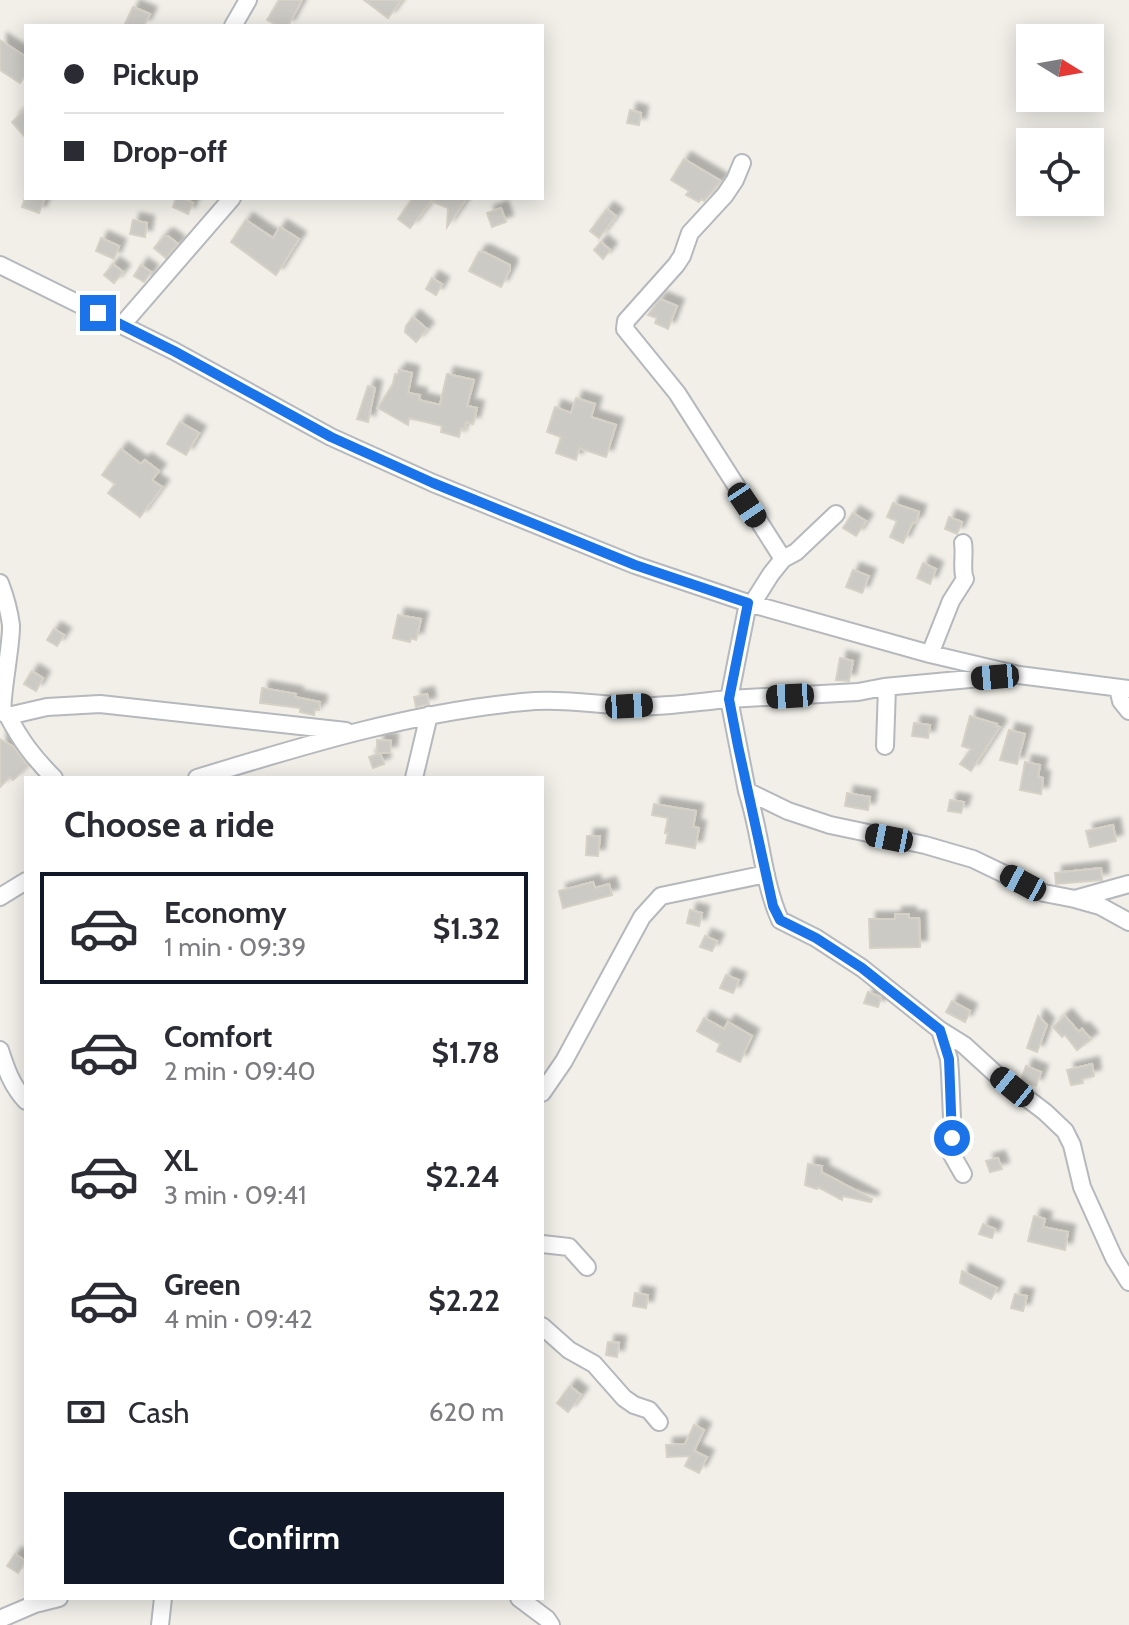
<!DOCTYPE html>
<meta charset="utf-8">
<style>
body{margin:0;font-family:Cabin,sans-serif;background:#f2f2f3;color:#2b2b33;height:100vh;display:flex;flex-direction:column;font-size:30px;white-space:nowrap}
*{box-sizing:border-box;margin:0}
p{font-size:26px;color:#7c7c81}
.icon{flex:none;width:44px;height:44px;fill:none;stroke:currentColor;stroke-width:2;stroke-linecap:round;stroke-linejoin:round}
.map{position:relative;flex:1;overflow:hidden}
.details{position:absolute;left:24px;top:776px;width:520px;height:824px;display:flex;flex-direction:column;background:#fff;border-radius:0px;box-shadow:0 4px 20px #0003}
.details>*{flex:none}
.guide{position:absolute;left:24px;top:24px;width:520px;height:176px;border-radius:0px;box-shadow:0 4px 20px #0003;display:grid;align-content:center;height:176px;padding:0 40px;background:#fff}
.needle{width:52px;rotate:101deg}
.buttons{position:absolute;left:1016px;top:24px;display:grid;gap:16px}
.buttons a{display:grid;place-items:center;width:88px;height:88px;border-radius:0px;background:#fff;box-shadow:0 4px 20px #0003;font-size:40px}
.end{position:absolute;width:36px;height:36px;margin:-18px;border:10px solid #1a73e8;background:#fff;box-shadow:0 0 0 4px #fff}
.from{border-radius:50%}
.car{position:absolute;width:24px;height:48px;margin:-24px -12px;border-radius:10px;box-shadow:0 0 6px 2px #0007;background:linear-gradient(#222 24%,#8ab4d8 0 40%,#222 0 76%,#8ab4d8 0 86%,#222 0)}
.guide b{display:flex;align-items:center;gap:28px;height:76px;font-size:30px}
.guide b+b{border-top:2px solid #e1e1e2}
.guide i{width:20px;height:20px;background:#2b2b33}
ul{padding:0;list-style:none}
li{display:flex;align-items:center;gap:24px;height:112px;margin:0 16px 12px;padding:0 24px;border:4px solid transparent;border-radius:0px}
li div{flex:1}
li b{display:block;font-size:30px}
li em{font-style:normal;font-weight:700}
li.selected{border-color:#111827}
li>.icon{width:72px;height:72px;stroke-width:1.5}
h2{padding:0 40px;font-size:36px;line-height:96px}
.pay{display:flex;align-items:center;gap:20px;height:88px;padding:0 40px;font-size:30px}
.pay p{margin-inline-start:auto}
.action{display:flex;gap:16px;margin-top:auto;padding:16px 40px}
.action a{flex:1;height:92px;border-radius:0px;background:#111827;color:#fff;font-size:32px;font-weight:700;line-height:92px;text-align:center}
.map>svg:first-child{display:block}
</style>
<div class="map">
<svg width="1129" height="1625" viewBox="0 0 1129 1625">
<defs>
<filter id="shadow"><feDropShadow dx="7" dy="-7" stdDeviation="2" flood-color="#0004"/></filter>
</defs>
<rect width="100%" height="100%" fill="#f1efe8"/>
<path fill="#cccac5" stroke="#d6d1c6" stroke-width="2" filter="url(#shadow)" d="M279,0H302L288,26H279L267,20Z
M364,0H401L388,18Z
M133,7L150,14L144,26H124Z
M0,40L26,57V74L20,83L0,70Z
M26,109V138L12,122Z
M630,110L641,113L639,125L627,123Z
M684,159L721,181L704,201L701,199L699,202L686,195L689,191L671,180Z
M25,198H45L39,213L22,207Z
M176,198H183L193,203L188,214L173,207Z
M413,198H467L447,227L448,208L431,201L410,228L398,219Z
M501,208L506,222L492,227L487,213Z
M607,209L616,216L599,238L590,231Z
M133,220L147,223L145,237L130,234Z
M246,220L273,238L280,227L299,239L276,275L231,242Z
M164,236H168L178,244L166,258L154,248Z
M101,238L119,246L114,259L96,251Z
M601,242L610,250L603,259L594,250Z
M479,252H484L510,265V270L501,287L469,271Z
M113,264L123,272L114,283L104,275Z
M141,265L151,272L144,282L134,276Z
M432,278L442,284L436,295L426,289Z
M660,299L677,306L668,329L655,323L657,318L648,315Z
M413,317L427,329L416,342L405,332L406,326Z
M399,370L412,373L408,393L420,395L419,400L440,405L447,374L474,380L467,406L477,408L473,424L466,422L465,429L461,428L459,437L441,432L442,426L409,418L408,425L378,408L393,384L395,374L398,375Z
M368,386L375,388L368,422L357,419Z
M576,398L595,404L591,417L616,425L606,457L579,448L576,460L556,453L561,437L547,432L555,407L571,413Z
M180,422L199,433L186,455L167,444Z
M121,449L141,464L145,460L159,471L152,480L162,487L140,517L108,493L115,484L102,475Z
M893,503L919,512L916,523L913,522L903,543L890,537L897,521L887,517Z
M853,513L866,521L856,536L843,528Z
M949,517L962,522L957,534L945,529Z
M923,563L936,569L930,584L917,578Z
M853,570L869,576L862,593L846,587Z
M398,615L421,619L416,640L411,638L410,642L393,638Z
M54,629L64,635L57,646L47,640Z
M840,658L853,661L849,681L836,680Z
M32,671L43,678L36,691L24,684Z
M262,688L296,694L295,697L320,702L319,710H315L314,715L300,712V708L260,703Z
M427,694L429,704L416,707L414,697Z
M970,716L997,724L996,726L1000,727L971,771L960,764L971,749L962,746Z
M914,723L930,725L928,738L912,736Z
M1009,730L1025,734L1017,764L1000,760Z
M0,739L14,747L28,766L13,780L10,777L0,787Z
M377,740L391,741L390,753H377Z
M380,753L384,764L373,768L369,757Z
M1025,762L1040,765L1038,777L1043,778L1041,794L1020,790Z
M847,793L870,797L868,810L845,806Z
M950,800L964,802L961,813L948,811Z
M654,804L696,811L693,827L699,828L695,848L666,843L668,833H665L668,818L652,815Z
M1113,825L1116,841L1090,847L1086,831Z
M587,836H600L598,856L586,855Z
M1101,868L1102,880L1056,884L1055,873Z
M593,882L595,888L609,884L612,895L563,908L559,891Z
M690,910L702,913L699,926L687,923Z
M895,914H909V918H919L920,947L870,948L869,919H895Z
M705,936L717,941L712,951L700,947Z
M726,975L739,980L733,993L720,988Z
M868,992L881,997L878,1007L864,1003Z
M952,1001L970,1011L965,1022L946,1012Z
M1038,1016L1047,1025L1037,1052L1027,1048Z
M1065,1016L1079,1032L1082,1029L1091,1039L1077,1050L1065,1035L1062,1037L1053,1027Z
M704,1018L724,1029L728,1022L752,1036L740,1062L717,1051L720,1044L697,1031Z
M1092,1064L1094,1076L1082,1079L1083,1083L1071,1085L1067,1070Z
M1026,1066L1041,1072L1036,1086L1021,1080Z
M998,1158L1002,1169L990,1172L986,1161Z
M808,1164L822,1166L821,1172L872,1199L871,1202L843,1196L842,1200L818,1187L817,1189L805,1185Z
M1034,1216L1045,1219L1043,1227L1068,1232L1065,1250L1028,1241Z
M983,1224L995,1229L992,1238L979,1234Z
M962,1271L997,1288L991,1299L960,1283Z
M635,1293L648,1295L646,1308L633,1306Z
M1015,1294L1027,1296L1023,1311L1011,1308Z
M608,1342L619,1343L617,1357L606,1355Z
M570,1386L581,1395L568,1412L557,1403Z
M694,1425L704,1430L694,1451L707,1457L699,1473L685,1466L690,1456L667,1457L666,1445L685,1444Z
M15,1554L26,1561L18,1573L7,1566Z"/>
<g fill="none" stroke-linecap="round" stroke-linejoin="round">
<g stroke="#b5b8bc" stroke-width="20">
<path id="street" d="M233,26L248,0
M742,163L735,180L725,195L690,233L682,256L676,265L626,321L625,329L677,393L783,559L771,574L752,604
M0,265L174,351L331,437L433,483L635,565L748,603L930,654L1019,675L1129,689
M122,325L232,198
M783,559L796,552L836,514
M0,583C5,596 9,610 11,625C12,643 0,701 3,712C4,714 6,714 8,716L47,707L100,704L346,731
M930,654L951,601L965,579C961,570 965,554 963,543
M1002,676L884,687L858,692L729,699L747,791L788,811L830,825L925,845L973,859L1044,893L1075,899L1100,906L1129,922
M1118,688L1121,701L1129,711
M8,716C21,741 34,758 54,778
M885,746L887,687
M197,778C308,744 419,710 535,701C565,699 596,704 626,706C660,708 695,702 729,699L748,603
M414,778L429,715
M747,791C761,833 762,879 780,920L816,938L862,968L940,1030L964,1045L999,1077L1045,1112L1065,1131L1072,1145L1082,1187L1114,1258L1129,1282
M0,897L26,881
M1075,899L1129,884
M940,1030L949,1059L950,1073L952,1118L951,1153L963,1174
M0,1050C6,1069 12,1086 26,1101
M542,1093L564,1061L642,917L661,896L766,874
M542,1244L569,1247L587,1267
M542,1326L569,1350L594,1364L624,1398L634,1405L649,1410L659,1422
M519,1598L547,1619L551,1625
M0,1619L35,1604L59,1598
M160,1625L163,1598"/>
</g>
<use href="#street" stroke="#fff" stroke-width="16"/>
</g>
<g fill="none" stroke-linecap="round" stroke-linejoin="round">
<path stroke="#1a73e8" stroke-width="10" d="M98,313L174,351L331,437L433,483L635,565L748,603L729,699L738,746L773,906L780,920L816,938L862,968L940,1030L949,1059L952,1138"/>
</g>
</svg>
<div class="buttons">
<a><svg class="needle" viewBox="-14 -14 28 28"><path d="M0-13l5 13h-10z" fill="#e53935"/><path d="M0 13l5-13h-10z" fill="#7c7c81"/></svg></a>
<a><svg class="icon" aria-label="locate" viewBox="0 0 24 24"><circle cx="12" cy="12" r="6"/><path d="M12 2v4M12 18v4M2 12h4M18 12h4"/></svg></a>
</div>
<i class="end from" style="left:952px;top:1138px"></i>
<i class="end" style="left:98px;top:313px"></i>
<i class="car" style="left:747px;top:505px;rotate:146deg"></i>
<i class="car" style="left:995px;top:677px;rotate:265deg"></i>
<i class="car" style="left:790px;top:696px;rotate:267deg"></i>
<i class="car" style="left:629px;top:706px;rotate:87deg"></i>
<i class="car" style="left:889px;top:838px;rotate:281deg"></i>
<i class="car" style="left:1023px;top:883px;rotate:298deg"></i>
<i class="car" style="left:1012px;top:1087px;rotate:309deg"></i>
<div class="guide">
<b><i class="from"></i>Pickup</b>
<b><i></i>Drop-off</b>
</div>
<section class="details">
<h2>Choose a ride</h2>
<ul>
<li class="selected"><svg class="icon" aria-label="car" viewBox="0 0 24 24"><path d="M5 17H2v-5l4-1 3-4h7l3 4 3 1v5h-3M9 17h6M6 11h13"/><circle cx="7" cy="17" r="2"/><circle cx="17" cy="17" r="2"/></svg><div><b>Economy</b><p>1 min · 09:39</p></div><em>$1.32</em></li>
<li><svg class="icon" aria-label="car" viewBox="0 0 24 24"><path d="M5 17H2v-5l4-1 3-4h7l3 4 3 1v5h-3M9 17h6M6 11h13"/><circle cx="7" cy="17" r="2"/><circle cx="17" cy="17" r="2"/></svg><div><b>Comfort</b><p>2 min · 09:40</p></div><em>$1.78</em></li>
<li><svg class="icon" aria-label="car" viewBox="0 0 24 24"><path d="M5 17H2v-5l4-1 3-4h7l3 4 3 1v5h-3M9 17h6M6 11h13"/><circle cx="7" cy="17" r="2"/><circle cx="17" cy="17" r="2"/></svg><div><b>XL</b><p>3 min · 09:41</p></div><em>$2.24</em></li>
<li><svg class="icon" aria-label="car" viewBox="0 0 24 24"><path d="M5 17H2v-5l4-1 3-4h7l3 4 3 1v5h-3M9 17h6M6 11h13"/><circle cx="7" cy="17" r="2"/><circle cx="17" cy="17" r="2"/></svg><div><b>Green</b><p>4 min · 09:42</p></div><em>$2.22</em></li>
</ul>
<div class="pay"><svg class="icon" aria-label="cash" viewBox="0 0 24 24"><path d="M3 7h18v10H3z"/><circle cx="12" cy="12" r="2"/></svg>Cash<p>620 m</p></div>
<div class="action"><a>Confirm</a></div>
</section>
</div>
